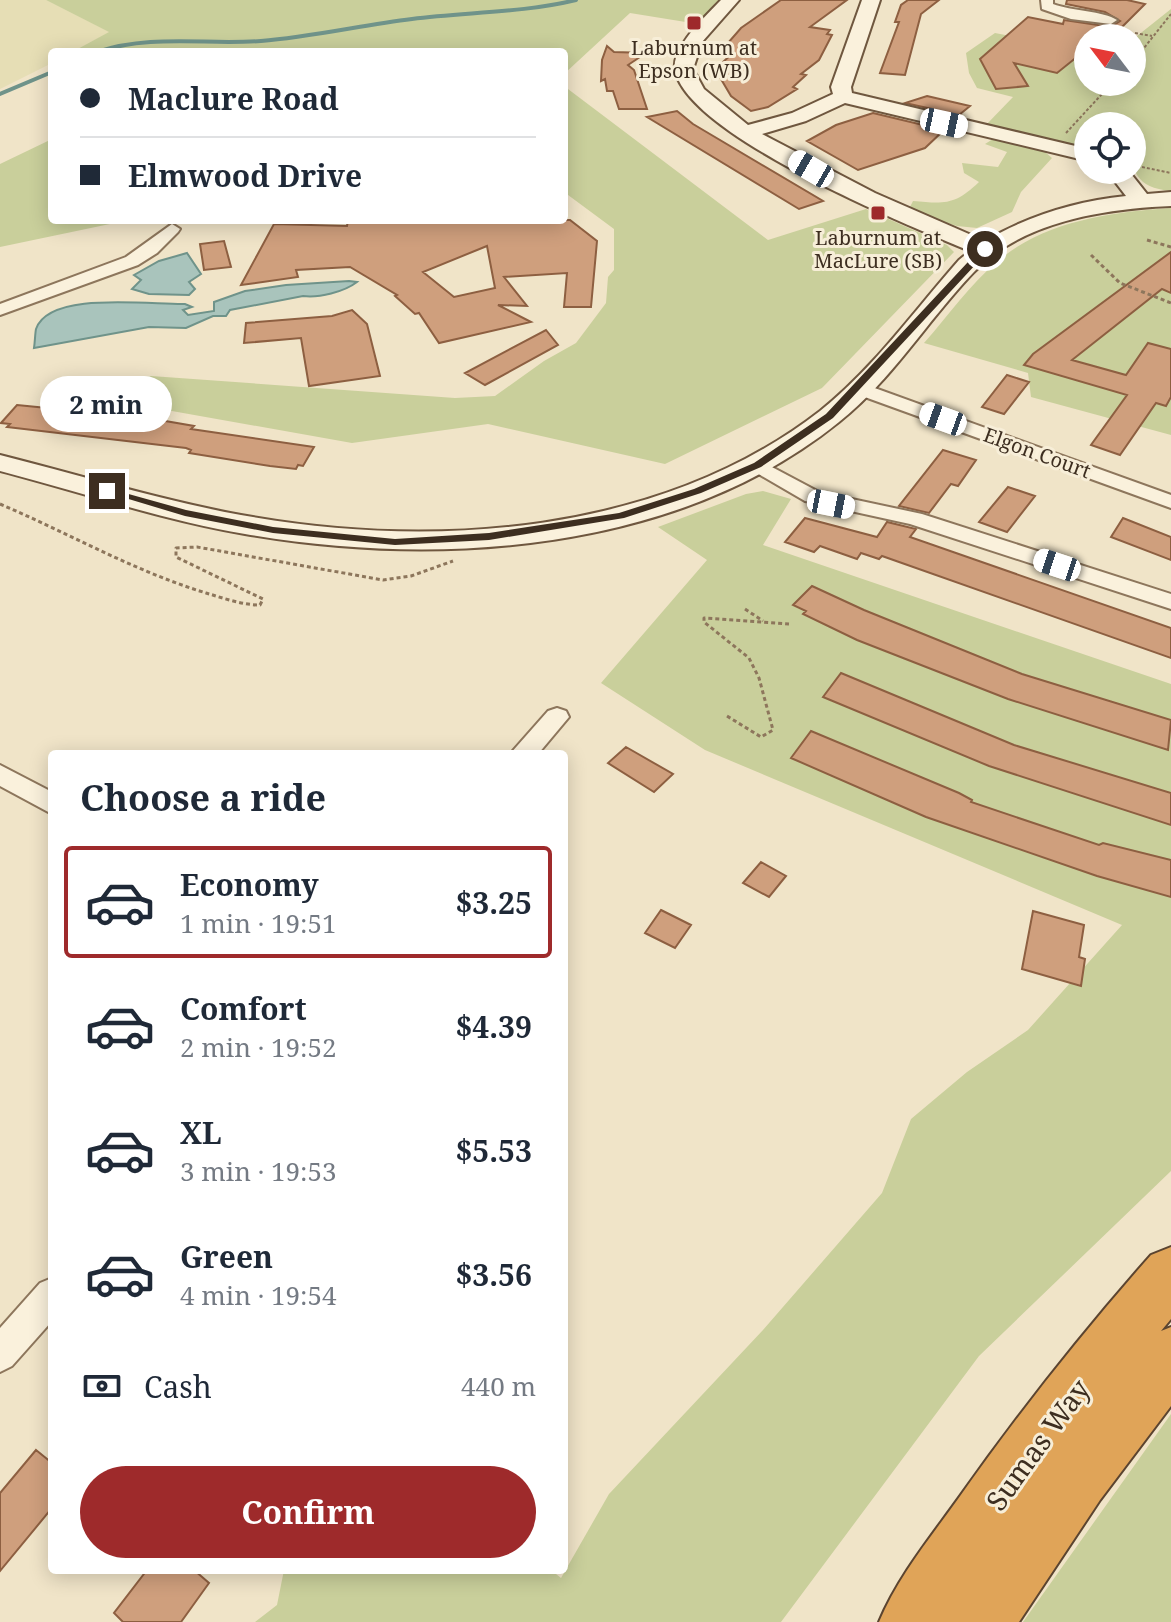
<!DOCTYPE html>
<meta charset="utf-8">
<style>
body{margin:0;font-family:"Noto Serif",serif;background:#f6f6f7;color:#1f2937;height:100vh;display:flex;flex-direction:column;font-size:30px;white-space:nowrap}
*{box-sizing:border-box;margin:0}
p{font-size:26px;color:#747a83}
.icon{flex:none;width:44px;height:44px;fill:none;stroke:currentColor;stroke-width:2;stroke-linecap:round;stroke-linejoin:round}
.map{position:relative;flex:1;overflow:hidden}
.sheet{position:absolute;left:48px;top:750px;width:520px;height:824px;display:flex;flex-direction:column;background:#fff;border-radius:8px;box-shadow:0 4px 20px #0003}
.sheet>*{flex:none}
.hud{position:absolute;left:48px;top:48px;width:520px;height:176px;border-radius:8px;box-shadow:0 4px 20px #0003;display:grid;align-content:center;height:176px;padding:0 32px;background:#fff}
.needle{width:52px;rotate:302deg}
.tools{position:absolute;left:1074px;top:24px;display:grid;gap:16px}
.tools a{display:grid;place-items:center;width:72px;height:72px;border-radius:50%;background:#fff;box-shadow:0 4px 20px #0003;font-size:40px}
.end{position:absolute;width:36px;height:36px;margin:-18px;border:10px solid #3d2e20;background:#fff;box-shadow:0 0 0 4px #fff}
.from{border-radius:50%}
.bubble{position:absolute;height:56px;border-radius:28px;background:#fff;box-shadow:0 4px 20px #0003;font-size:26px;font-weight:700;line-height:56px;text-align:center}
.car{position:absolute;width:24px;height:48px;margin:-24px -12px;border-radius:10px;box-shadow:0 0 6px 2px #0007;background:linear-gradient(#fff 24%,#345 0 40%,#fff 0 76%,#345 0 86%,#fff 0)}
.hud b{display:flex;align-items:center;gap:28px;height:76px;font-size:30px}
.hud b+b{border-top:2px solid #e0e1e3}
.hud i{width:20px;height:20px;background:#1f2937}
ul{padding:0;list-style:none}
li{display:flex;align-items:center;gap:24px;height:112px;margin:0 16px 12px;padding:0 16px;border:4px solid transparent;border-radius:8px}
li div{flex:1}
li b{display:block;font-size:30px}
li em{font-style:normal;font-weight:700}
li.selected{border-color:#9e2a2b}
li>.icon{width:72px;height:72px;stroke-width:1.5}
h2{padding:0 32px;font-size:36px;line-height:96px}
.pay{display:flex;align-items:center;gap:20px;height:88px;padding:0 32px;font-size:30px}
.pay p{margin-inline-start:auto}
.action{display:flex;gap:16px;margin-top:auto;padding:16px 32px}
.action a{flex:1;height:92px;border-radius:48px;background:#9e2a2b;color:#fff;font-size:32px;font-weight:700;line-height:92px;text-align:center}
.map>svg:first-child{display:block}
</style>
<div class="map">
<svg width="1171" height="1622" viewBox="0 0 1171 1622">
<rect width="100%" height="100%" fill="#f0e4c8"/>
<path fill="#e6deb5" d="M0,0H46L110,32L72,52H52V63L0,89Z"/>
<path fill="#c9cf9b" d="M46,0H719L698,24L630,13L564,74V52H72L109,32Z
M1171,9V191C1127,187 1132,162 1132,126H1088V148L985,126L1013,97L977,88L969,73L966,53L995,33L1088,51V82H1132V40Z
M564,86L768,240L866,209L947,245L954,252L822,388L665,464L488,424L352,443L71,393L151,376L455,398L495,396L544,361L576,343L606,303L608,277L614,270V229L564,192Z
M52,139V220H129L0,247V164Z
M993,139L1045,152L1052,158L1021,192L1012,212L977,228L957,226L908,211L913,201C945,204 955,205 979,182L964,173L962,163L998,167L1007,152L985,144Z
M1171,208V435L1031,397L1028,373L924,343C948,316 970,284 998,261C1044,221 1112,212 1171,208Z
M763,491L791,499L763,545L1171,684V1171L979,1356L781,1622H255L277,1605L284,1570H551L561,1578L609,1494L763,1330L882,1193L911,1119L967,1072L1028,1030L1122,925L705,750L601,683L707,560L658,527L746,494Z
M1171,1414V1622H1023Z"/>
<path fill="#a9c4bc" stroke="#6f938a" stroke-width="2" d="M187,253L201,274L189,282L195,289L189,295L149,294L132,289L141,280L134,275L159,261Z
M349,281L357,282C344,292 319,298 303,296L230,310L226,316H213L186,328L149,327L34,348C35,342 35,334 36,329C49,290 152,305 185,304L192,307L183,310L188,315L214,311V302L245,291L286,285Z"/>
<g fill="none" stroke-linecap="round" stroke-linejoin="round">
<path stroke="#6f938a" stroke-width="4" d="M97,52C151,34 205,45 261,41C312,37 362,25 412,19C467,12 522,13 576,0
M0,94L52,72"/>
</g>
<path fill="#cf9f7d" stroke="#8d5f41" stroke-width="2" fill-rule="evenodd" d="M781,0H847L810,27L830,30L827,34L832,35L819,60L801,74L806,75L793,87L797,89L768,107L751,111L731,96L715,69L732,54L721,51L741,28Z
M908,0H939L921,14L905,75L880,73L899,22H895L901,5Z
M1067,0H1127L1145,4L1111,38H1088V48L1057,73L1014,63L1028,86L996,89L980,59L1028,17L1063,24L1064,20L1111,27L1120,21L1105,12L1066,4Z
M607,46L614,52L646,53L628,65L634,70L647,109H619L613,91H607L605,79L601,81L602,60Z
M927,96L970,106L959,115L905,103Z
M677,111L693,124L823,201L799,209L647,117Z
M873,113L944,130L925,148L858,170L807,141L836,125Z
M348,220H570L597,241L591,307H564L567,273L504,277L527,306L498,305L531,322L439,343L419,313L415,314L395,296L397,295L350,267L296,270L298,277L241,285L274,224L347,226ZM487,246L495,288L454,297L423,272Z
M224,241L231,267L204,270L200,244Z
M1171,252V293L1162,289L1072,360L1126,375L1148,343L1171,349V397L1166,406L1156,403L1120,455L1091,445L1127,395L1024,365L1033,354Z
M352,310L367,324L380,376L309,386L301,338L244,343L246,323L332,316Z
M546,330L558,345L485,385L465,373Z
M1007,375L1029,382L1004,414L982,407Z
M17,405L148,418L194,426L191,429L314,447L303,466L298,465L296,469L270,466L189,453L191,450L186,448L7,427L10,424L1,423Z
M943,450L976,460L958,486L951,484L929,513L899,506Z
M1008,487L1035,496L1007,532L979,522Z
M805,518L877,537L887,522L916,529L910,537L1171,628V658L882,556L879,559L861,553L857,559L820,546L814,552L785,542Z
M1123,518L1171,537V560L1111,537Z
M812,586L864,610L1022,674L1171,720L1168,750L1008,699L857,640L803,614L806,611L793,605Z
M841,673L1014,745L1171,793V825L989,766L823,697Z
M811,731L959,793L972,800L971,802L1099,845L1103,843L1171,860V897L1097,876L926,817L791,758Z
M626,747L673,774L654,792L608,763Z
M761,862L786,876L769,897L743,883Z
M661,910L691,925L675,948L645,933Z
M1033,911L1084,925L1079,957L1085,959L1081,986L1022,969Z
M36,1450L52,1463V1508L0,1571V1493Z
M147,1570H194L209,1583L181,1622H123L114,1613Z"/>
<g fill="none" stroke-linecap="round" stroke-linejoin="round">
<g stroke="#8d765c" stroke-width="4">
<path id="street" d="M1041,0H1053V4C1071,11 1104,11 1117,20L1111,24L1071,19L1042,9Z
M172,224L180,229L178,232L157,253L138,265L0,315V304L126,257Z
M858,382L1171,495V508L851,392L849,388L851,384Z
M757,459L819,492L922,514L1171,594V609L910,524L805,501L750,469L747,465L750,461Z
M557,708L566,711L569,717L538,754H510L548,711Z
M0,765L52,792V814L0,786Z
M52,1278V1321L12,1366L0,1372V1328L40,1283Z"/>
</g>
<g stroke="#6f573f" stroke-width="4">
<path id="secondary" d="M721,0H739L702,42L693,69L704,89L748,125L792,113L833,94L831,87L862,0H880L851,87L852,93L1088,149V161L845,103L806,121L762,134L875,193L985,241C1028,216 1076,201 1126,196L1106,170H1128L1147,194L1171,192V206C1104,209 1022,221 973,273C927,321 892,380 839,422C678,552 442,568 245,534C162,520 81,492 0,471V455C80,475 159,500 241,515C433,550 660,535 820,411C873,369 914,311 959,260L970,251C909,226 688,136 675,70C671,47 707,15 721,0Z"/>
</g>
<g stroke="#5b4430" stroke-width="4">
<path id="highway" d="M1171,1247V1319L1161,1331L1171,1327V1406L1100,1500L1019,1622H879C898,1577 930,1538 958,1499C1018,1414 1082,1333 1151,1255Z"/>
</g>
<path stroke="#8d765c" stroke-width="2" stroke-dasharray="3 2" stroke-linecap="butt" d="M1135,33L1152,36
M1132,63L1171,14
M1066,133L1113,82
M1142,167L1171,173"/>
<path stroke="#8d765c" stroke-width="3" stroke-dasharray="4 3" stroke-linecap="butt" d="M1147,240L1171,247
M1091,255L1120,283L1171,303
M0,504C68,533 134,571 206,593C223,598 242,605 260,605L263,599L176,557V548L197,547L383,580L411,576L453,561
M745,609L763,621
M727,716L761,737L773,730L759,678L749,658L704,622V618L789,624"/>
<use href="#street" fill="#faf1dc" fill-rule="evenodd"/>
<use href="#secondary" fill="#faf1dc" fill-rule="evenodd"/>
<use href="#highway" fill="#e0a458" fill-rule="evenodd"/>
</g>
<path fill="#3d2e20" d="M982,247L990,249L833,418L761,467L701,493L624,518L489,540L395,545L273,533L185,516L102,491L107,488L186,510L273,527L395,539L489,533L619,513L694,489L754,463L826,414Z"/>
<g fill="#9e2a2b" stroke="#f7eed8" stroke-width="3">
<rect x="686" y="15" width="16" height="16" rx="4"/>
<rect x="870" y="205" width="16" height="16" rx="4"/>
</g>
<g text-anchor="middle" stroke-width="6" stroke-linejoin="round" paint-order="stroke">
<g font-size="20" fill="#3d2e20" stroke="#f7eed8">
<text x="694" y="55">Laburnum at<tspan x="694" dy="23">Epson (WB)</tspan></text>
<text x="878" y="245">Laburnum at<tspan x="878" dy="23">MacLure (SB)</tspan></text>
</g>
<g font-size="20" fill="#3d2e20" stroke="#f7eed8">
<text transform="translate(1037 453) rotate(20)" y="7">Elgon Court</text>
</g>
<g font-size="28" fill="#3d2e20" stroke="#f7eed8">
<text transform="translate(1038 1445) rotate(-54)" y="10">Sumas Way</text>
</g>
</g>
</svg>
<div class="tools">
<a><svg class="needle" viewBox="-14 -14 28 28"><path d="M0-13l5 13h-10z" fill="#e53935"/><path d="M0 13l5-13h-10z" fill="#747a83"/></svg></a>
<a><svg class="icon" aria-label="locate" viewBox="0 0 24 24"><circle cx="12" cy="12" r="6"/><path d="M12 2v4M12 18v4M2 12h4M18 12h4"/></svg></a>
</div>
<i class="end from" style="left:985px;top:249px"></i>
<i class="end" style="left:107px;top:491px"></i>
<div class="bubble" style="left:40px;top:376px;width:132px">2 min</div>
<i class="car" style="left:944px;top:123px;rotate:102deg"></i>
<i class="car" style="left:811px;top:169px;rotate:300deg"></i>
<i class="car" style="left:943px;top:419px;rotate:290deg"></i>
<i class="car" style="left:831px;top:504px;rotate:101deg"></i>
<i class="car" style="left:1057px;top:565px;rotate:288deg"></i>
<div class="hud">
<b><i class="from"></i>Maclure Road</b>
<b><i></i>Elmwood Drive</b>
</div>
<section class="sheet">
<h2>Choose a ride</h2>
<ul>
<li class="selected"><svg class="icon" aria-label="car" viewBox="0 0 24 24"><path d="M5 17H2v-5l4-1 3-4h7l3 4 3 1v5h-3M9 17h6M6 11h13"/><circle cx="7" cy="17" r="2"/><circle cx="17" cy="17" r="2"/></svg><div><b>Economy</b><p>1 min · 19:51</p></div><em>$3.25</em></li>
<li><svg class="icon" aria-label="car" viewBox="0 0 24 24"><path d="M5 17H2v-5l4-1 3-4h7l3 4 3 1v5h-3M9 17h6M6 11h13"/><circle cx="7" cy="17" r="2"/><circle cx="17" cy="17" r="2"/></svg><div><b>Comfort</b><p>2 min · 19:52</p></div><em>$4.39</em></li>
<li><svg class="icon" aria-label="car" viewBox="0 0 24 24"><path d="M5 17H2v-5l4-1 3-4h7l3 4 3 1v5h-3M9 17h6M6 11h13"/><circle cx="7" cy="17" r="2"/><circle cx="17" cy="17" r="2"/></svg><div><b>XL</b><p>3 min · 19:53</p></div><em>$5.53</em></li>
<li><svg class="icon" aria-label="car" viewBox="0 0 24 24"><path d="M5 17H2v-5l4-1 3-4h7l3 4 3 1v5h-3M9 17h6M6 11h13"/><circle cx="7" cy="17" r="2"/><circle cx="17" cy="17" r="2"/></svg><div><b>Green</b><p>4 min · 19:54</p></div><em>$3.56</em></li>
</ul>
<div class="pay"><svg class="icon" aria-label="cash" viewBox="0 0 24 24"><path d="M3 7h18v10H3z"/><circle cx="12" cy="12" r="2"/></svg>Cash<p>440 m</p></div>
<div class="action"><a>Confirm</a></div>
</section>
</div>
